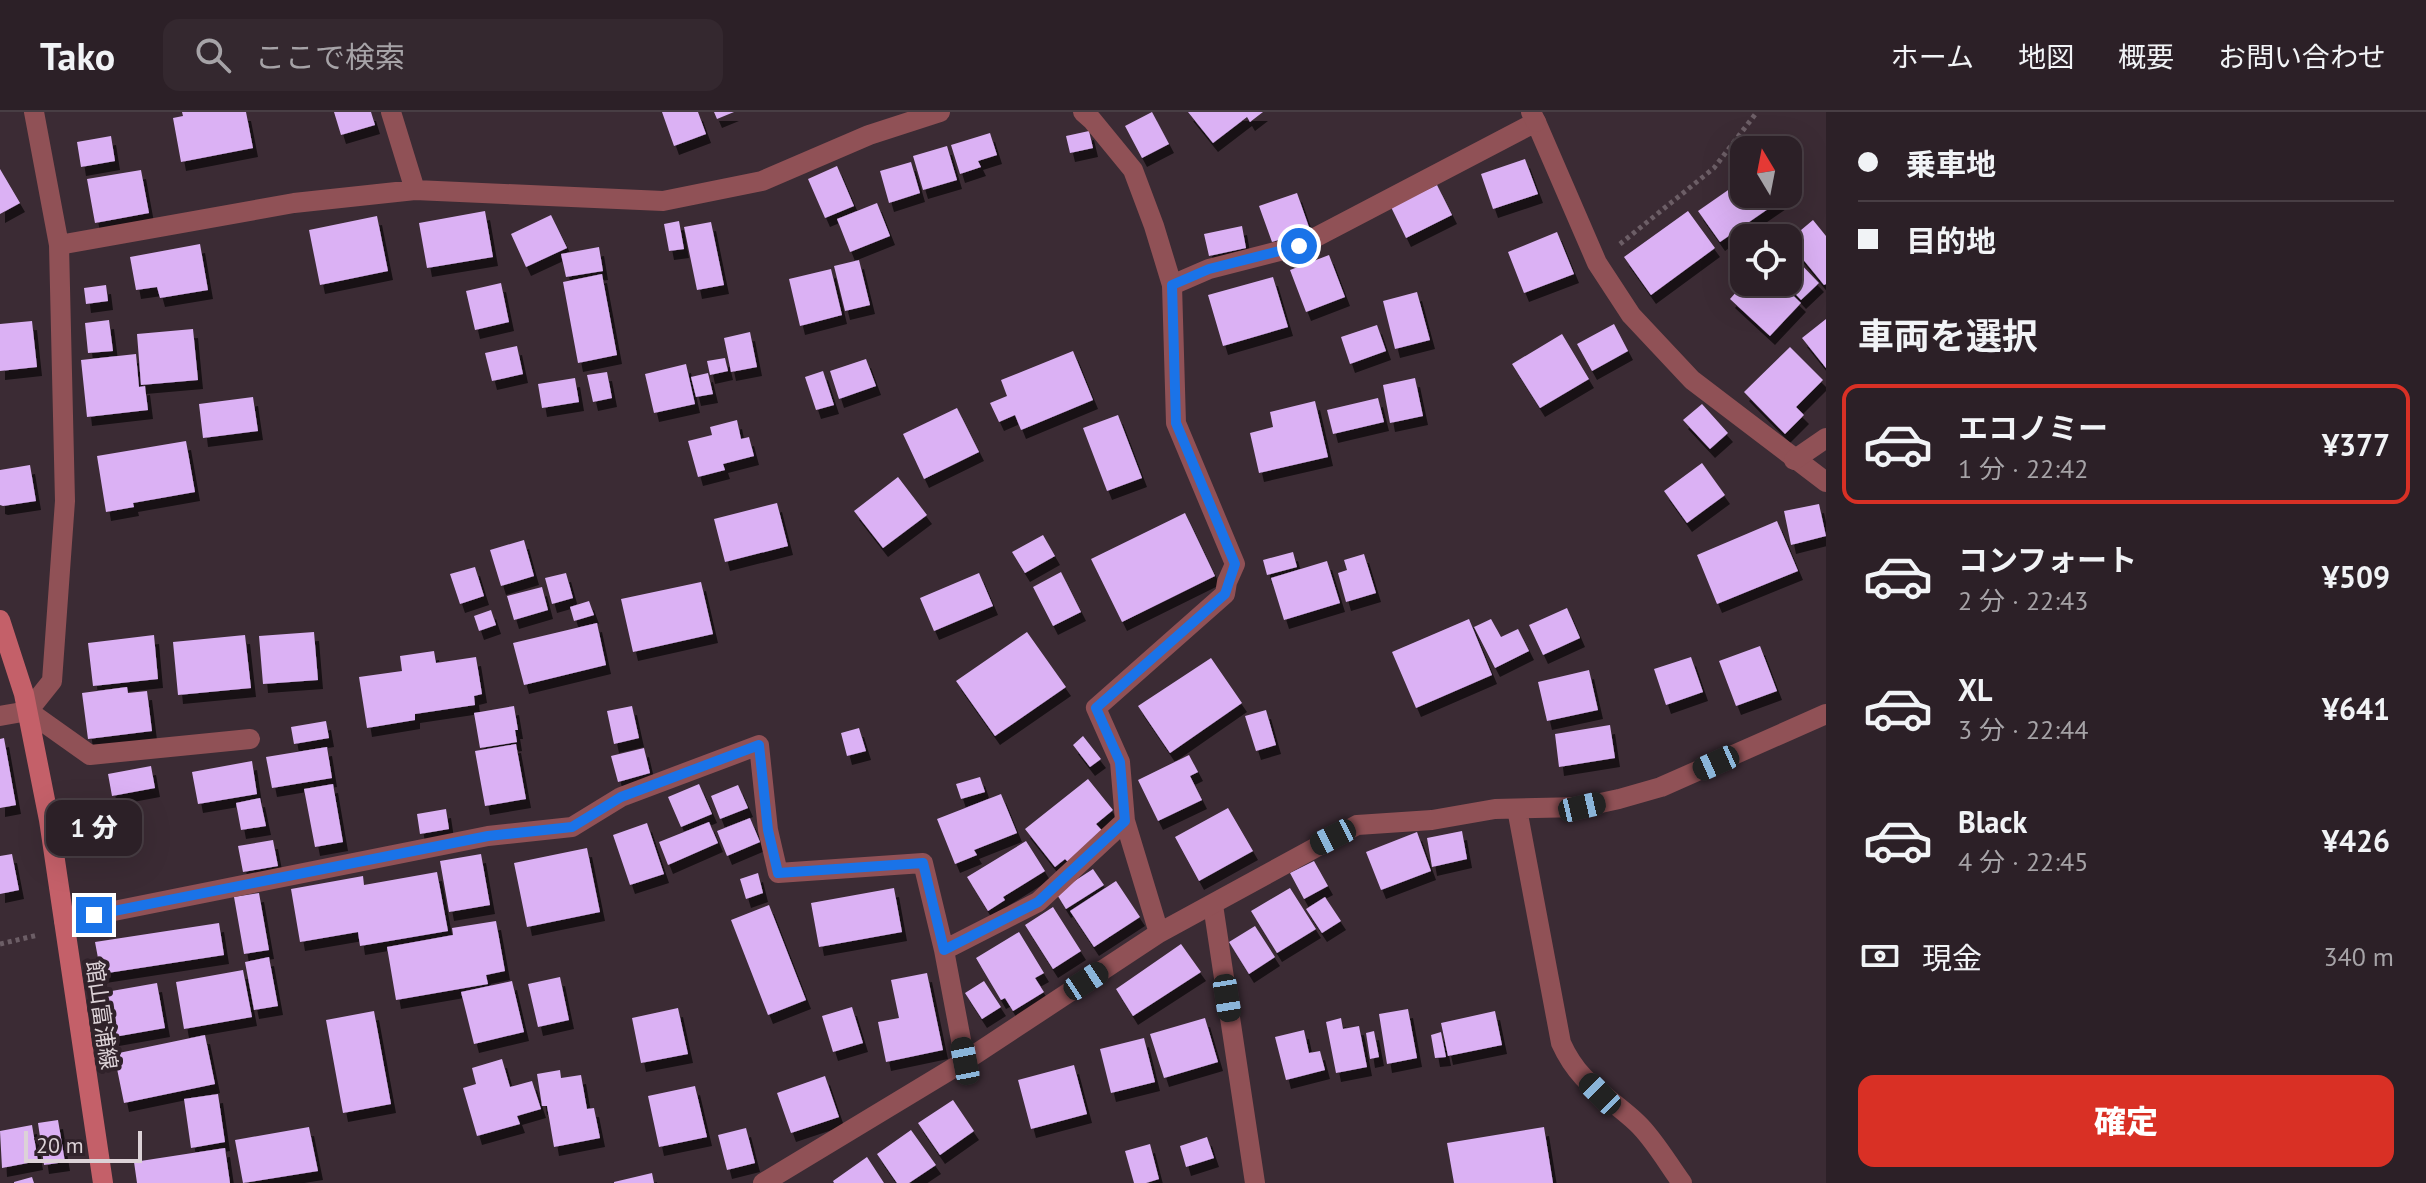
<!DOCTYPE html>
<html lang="ja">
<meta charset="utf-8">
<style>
body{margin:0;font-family:"PT Sans","Noto Sans JP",sans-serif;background:#34282f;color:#f1f3f6;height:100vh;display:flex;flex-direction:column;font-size:30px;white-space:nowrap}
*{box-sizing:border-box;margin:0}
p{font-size:26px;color:#a6a3a7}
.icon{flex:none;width:44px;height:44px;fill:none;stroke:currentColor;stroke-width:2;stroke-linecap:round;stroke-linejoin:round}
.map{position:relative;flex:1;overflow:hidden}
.sheet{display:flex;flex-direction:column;background:#2c2027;width:600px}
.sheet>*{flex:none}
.hud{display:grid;align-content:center;height:176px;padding:0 32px;background:#2c2027}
.needle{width:52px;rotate:350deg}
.controls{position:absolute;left:1730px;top:24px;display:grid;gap:16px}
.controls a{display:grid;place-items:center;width:72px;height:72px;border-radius:16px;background:#2c2027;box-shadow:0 8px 32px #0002,0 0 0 2px #483e44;font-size:40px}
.scale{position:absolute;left:24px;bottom:20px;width:118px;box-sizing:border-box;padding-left:8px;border:4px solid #dcd2d7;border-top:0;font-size:22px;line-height:28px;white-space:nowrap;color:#dcd2d7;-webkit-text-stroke:6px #30222a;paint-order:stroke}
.end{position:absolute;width:36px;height:36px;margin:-18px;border:10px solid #1a73e8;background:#fff;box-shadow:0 0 0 4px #fff}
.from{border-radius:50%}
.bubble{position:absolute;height:56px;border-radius:16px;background:#2c2027;box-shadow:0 8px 32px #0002,0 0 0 2px #483e44;font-size:26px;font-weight:800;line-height:56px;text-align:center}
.car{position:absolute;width:24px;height:48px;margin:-24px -12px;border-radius:10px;box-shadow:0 0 6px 2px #0007;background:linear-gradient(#222 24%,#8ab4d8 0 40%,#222 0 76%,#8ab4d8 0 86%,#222 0)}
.hud b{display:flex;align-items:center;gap:28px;height:76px;font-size:30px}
.hud b+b{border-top:2px solid #483e44}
.hud i{width:20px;height:20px;background:#f1f3f6}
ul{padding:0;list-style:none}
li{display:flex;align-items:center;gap:24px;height:120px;margin:0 16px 12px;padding:0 16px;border:4px solid transparent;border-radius:16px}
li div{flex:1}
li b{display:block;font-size:30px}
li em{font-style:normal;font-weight:800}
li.on{border-color:#d93025}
li>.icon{width:72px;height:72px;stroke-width:1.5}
h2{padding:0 32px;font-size:36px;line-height:96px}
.pay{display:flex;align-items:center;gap:20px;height:88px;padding:0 32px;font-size:30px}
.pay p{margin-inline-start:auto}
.action{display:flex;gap:16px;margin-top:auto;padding:16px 32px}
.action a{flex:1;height:92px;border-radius:16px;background:#d93025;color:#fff;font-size:32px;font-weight:800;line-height:92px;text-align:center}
header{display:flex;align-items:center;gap:48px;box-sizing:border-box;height:112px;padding:0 40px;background:#2c2027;border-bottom:2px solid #483e44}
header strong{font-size:38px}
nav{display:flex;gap:44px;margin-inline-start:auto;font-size:28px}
.search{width:560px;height:72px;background:#34282f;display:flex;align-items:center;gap:20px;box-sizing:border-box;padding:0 28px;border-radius:16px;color:#a6a3a7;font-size:30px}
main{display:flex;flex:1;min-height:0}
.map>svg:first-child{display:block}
</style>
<header>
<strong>Tako</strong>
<div class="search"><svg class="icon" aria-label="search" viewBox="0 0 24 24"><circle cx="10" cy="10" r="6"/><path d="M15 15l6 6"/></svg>ここで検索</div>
<nav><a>ホーム</a><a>地図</a><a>概要</a><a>お問い合わせ</a></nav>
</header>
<main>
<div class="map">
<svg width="1826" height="1071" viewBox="0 0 1826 1071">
<defs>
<filter id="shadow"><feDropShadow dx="5" dy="9" stdDeviation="0" flood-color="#0009"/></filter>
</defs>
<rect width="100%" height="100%" fill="#3b2b34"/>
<path fill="#dbb1f4" filter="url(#shadow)" d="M182,0H246L253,36L181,50L173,6L183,4Z
M334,0H371L375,13L341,23Z
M662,0H698L706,22L674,34Z
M714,0H734L717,7Z
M1152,0L1169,32L1142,46L1125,14Z
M1188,0H1263L1250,10L1247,5L1213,31Z
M1089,19L1093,36L1070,41L1066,24Z
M990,21L997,43L978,49L981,55L960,62L951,33Z
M111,24L115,49L81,55L77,30Z
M947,34L957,68L923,78L913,44Z
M1525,47L1538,82L1493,97L1481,62Z
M911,50L920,81L889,91L880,59Z
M837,54L854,94L825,106L808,67Z
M0,57L20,91L0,102Z
M141,58L149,101L95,111L87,67Z
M1744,67V82H1785L1787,84L1720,130L1698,99Z
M1437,73L1452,103L1406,126L1391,95Z
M1297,81L1310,118L1272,130L1259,94Z
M877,91L890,124L850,140L837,107Z
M485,99L493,145L427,156L419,111Z
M1688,99L1715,136L1651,183L1624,145Z
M551,103L567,136L526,155L511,122Z
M377,104L388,159L320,173L309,118Z
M1813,108L1826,124V172L1824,173L1788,129Z
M679,109L684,137L669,139L664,112Z
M711,110L724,173L697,178L684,115Z
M1242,114L1246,136L1209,144L1204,122Z
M1557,120L1574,162L1524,181L1508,140Z
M200,132L208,178L160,186L157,175L136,178L130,145Z
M599,135L603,159L566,165L561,142Z
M1329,143L1345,185L1306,200L1290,158Z
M1795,146L1819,171L1801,188L1784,170H1788V152Z
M859,148L870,193L845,199L834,154Z
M831,157L842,203L800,214L789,167Z
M602,162L617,243L578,251L563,170Z
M1273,165L1288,215L1223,234L1208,183Z
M1745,170H1779L1801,191L1770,224L1730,187Z
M501,171L509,210L475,218L466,179Z
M106,173L108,189L86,192L84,176Z
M1417,180L1430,228L1395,237L1383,189Z
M1826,207V256L1802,226Z
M109,208L113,239L88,241L85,211Z
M32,209L37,255L0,259V212Z
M1614,212L1628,239L1592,259L1577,232Z
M1377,213L1386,239L1350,252L1341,225Z
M193,217L198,268L141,273L137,222Z
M750,220L757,255L731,260L724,226Z
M1562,222L1589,267L1540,296L1512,252Z
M517,234L523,262L492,269L485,241Z
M1790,235L1823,268L1796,295L1804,303L1785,322L1744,280Z
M1073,239L1093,288L1021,318L1015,303L999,310L990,291L1007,284L1001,268Z
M136,242L139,275L145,274L148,298L87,305L81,248Z
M725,246L728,259L710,263L707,249Z
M866,247L876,274L839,287L830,259Z
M686,252L695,292L654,301L645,262Z
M823,259L834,293L816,298L805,265Z
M607,260L612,286L593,290L587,263Z
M708,261L713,282L696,285L691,265Z
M575,266L579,290L542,296L538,272Z
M1415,266L1423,304L1390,311L1383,273Z
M253,285L258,319L203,326L199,292Z
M1378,286L1384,310L1333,322L1327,298Z
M1315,289L1328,345L1259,361L1250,321L1273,315L1270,300Z
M1702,292L1728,321L1710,337L1683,308Z
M957,296L979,340L924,367L903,322Z
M1118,303L1142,366L1107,379L1083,316Z
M737,308L741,327L749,325L754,344L723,352L725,358L698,365L688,329L712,323L710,315Z
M186,329L195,380L133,391L134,395L106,400L97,344Z
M1702,351L1725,383L1687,411L1664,379Z
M30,353L36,389L3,394L0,393V358Z
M898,365L927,403L883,436L854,399Z
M777,391L788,434L725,450L714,407Z
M1819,392L1826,424L1791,433L1784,399Z
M1185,401L1215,464L1122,510L1091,447Z
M1777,409L1798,459L1717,492L1697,443Z
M1043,423L1055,444L1025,461L1012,440Z
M524,428L534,464L501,474L490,438Z
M1293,440L1297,455L1267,463L1263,448Z
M1364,442L1376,481L1346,490L1338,461L1347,458L1344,448Z
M1327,449L1340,491L1284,508L1271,466Z
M475,455L484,484L460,492L450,462Z
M1061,460L1081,500L1053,514L1033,475Z
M566,461L573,486L552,492L545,466Z
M979,461L993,494L934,519L920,486Z
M701,470L713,522L633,540L621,487Z
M542,475L548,498L514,508L507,484Z
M589,489L594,503L574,509L570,495Z
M1567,496L1580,526L1543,543L1529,513Z
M491,498L496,513L479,519L474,504Z
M1469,507L1492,563L1416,596L1392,540Z
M1491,507L1501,525L1518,517L1529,539L1495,556L1474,515Z
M597,511L606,553L524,573L513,531Z
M314,520L318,568L263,572L259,524Z
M1027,520L1066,575L995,624L956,569Z
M154,523L158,567L93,574L88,531Z
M245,523L251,576L178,583L173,530Z
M1760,534L1777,579L1736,594L1719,549Z
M434,539L436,551L476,545L482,582L474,584L475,593L415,602V608L367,616L359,565L402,559L400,544Z
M1691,545L1703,580L1666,593L1654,557Z
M1211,546L1242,591L1170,641L1138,594Z
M1589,558L1598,598L1547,609L1538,570Z
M127,575L128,581L147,579L152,619L88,627L82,581Z
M514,594L518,618H515L517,630L480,636L474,601Z
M632,594L639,626L614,632L607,599Z
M1266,598L1276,633L1256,639L1245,604Z
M326,609L329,626L294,632L291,615Z
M1610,613L1615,646L1559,655L1555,622Z
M859,616L866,639L847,644L841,621Z
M1083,624L1101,647L1090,655L1073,633Z
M4,626L16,693L0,696V627Z
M516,632L526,687L485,694L475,639Z
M327,635L332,666L272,676L266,645Z
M644,636L650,661L618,670L611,644Z
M1189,643L1198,660L1190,664L1202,688L1158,709L1138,668Z
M252,649L257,682L198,692L192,660Z
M151,654L155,676L112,684L108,662Z
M980,665L985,680L961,687L956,672Z
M1088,667L1113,698L1096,712L1106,723L1070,752L1065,747L1055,755L1025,717Z
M333,672L343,730L315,735L304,677Z
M699,672L712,702L681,715L668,685Z
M738,673L748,696L720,707L711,684Z
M1001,682L1017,721L974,738L977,743L955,752L937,707Z
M260,686L266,714L241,718L236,691Z
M1228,696L1253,739L1199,769L1175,725Z
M446,697L449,717L420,722L417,702Z
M750,706L760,730L727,744L717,719Z
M709,710L718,731L668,753L659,730Z
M647,711L664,762L630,773L613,723Z
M1462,719L1467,747L1432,755L1427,726Z
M1417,720L1431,759L1381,778L1366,740Z
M273,728L278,754L243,760L238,734Z
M1026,729L1045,759L1003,785L1005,788L988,799L967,765Z
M587,736L600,800L527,815L514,751Z
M12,742L19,778L0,782V744Z
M481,742L490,793L449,800L440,749Z
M1314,749L1328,774L1304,787L1290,761Z
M1093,757L1104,773L1066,797L1056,781Z
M437,760L448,819L360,834L358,820L300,830L291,777L363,764L364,773Z
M758,761L763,781L746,787L740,767Z
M1116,769L1140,805L1094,835L1070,799Z
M894,776L902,820L819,835L811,791Z
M1290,776L1316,817L1277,841L1251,799Z
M259,781L269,838L244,842L234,785Z
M1325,785L1341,809L1322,821L1306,797Z
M769,793L806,888L768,903L731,808Z
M1053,795L1081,839L1053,857L1025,813Z
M496,809L505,859L486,863L488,872L396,888L387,835L453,823L452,816Z
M219,811L224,843L101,862L95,830Z
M1255,814L1275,845L1249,862L1229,830Z
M1019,820L1044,861L1035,866L1044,880L1013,899L1005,886L1001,888L976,846Z
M1181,832L1201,860L1133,904L1116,877Z
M269,845L278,894L254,898L245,850Z
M243,858L252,905L184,917L176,870Z
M927,861L943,938L886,950L878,910L899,906L891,868Z
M560,865L569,908L538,915L528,872Z
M512,869L524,920L474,932L461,880Z
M984,869L1001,895L982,907L965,881Z
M157,871L165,916L114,925L106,880Z
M852,895L863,931L833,940L822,904Z
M678,896L688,942L641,951L632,906Z
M1408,897L1417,946L1387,952L1379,902Z
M374,899L391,992L343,1001L326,908Z
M1495,899L1502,933L1448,944L1441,911Z
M1205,906L1218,950L1164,966L1150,922Z
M1341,906L1343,917L1359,914L1367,955L1336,961L1326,910Z
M1304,918L1309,941L1320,939L1325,958L1286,968L1275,925Z
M1374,919L1379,945L1370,947L1366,921Z
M1441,920L1446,945L1435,946L1431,923Z
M205,923L215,972L124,991L114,942Z
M1144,926L1155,970L1111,981L1100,937Z
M502,947L510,975L532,969L541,997L517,1004L520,1012L477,1024L463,976L476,972L472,956Z
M1074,953L1087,1002L1031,1017L1018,968Z
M560,958L561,966L581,963L587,997L594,996L600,1026L554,1035L547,994H542L537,962Z
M825,964L839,1005L791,1021L777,981Z
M695,974L707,1025L659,1035L648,984Z
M218,982L225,1030L191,1036L184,987Z
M953,988L974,1019L940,1043L918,1011Z
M58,1008L65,1050L44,1053L38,1011Z
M32,1013L38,1049L2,1056L0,1019Z
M309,1015L318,1059L243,1071L235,1028Z
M1544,1015L1553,1071H1454L1447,1031Z
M746,1016L755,1051L727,1058L718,1023Z
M911,1018L936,1053L909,1071H897L877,1042Z
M1207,1025L1214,1046L1186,1055L1180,1034Z
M1150,1032L1159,1067L1146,1071H1134L1125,1039Z
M225,1036L230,1071H137L134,1050Z
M867,1045L884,1071H834L833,1069Z
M652,1061L654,1071H614V1070Z
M32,1065L34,1071H14V1070Z"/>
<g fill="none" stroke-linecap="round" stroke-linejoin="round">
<path stroke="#6c5e66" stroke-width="5" stroke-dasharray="4 4" stroke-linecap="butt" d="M1620,132L1714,56L1757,0
M0,832L38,823"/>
<path stroke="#905156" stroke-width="20" d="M1172,173L1209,157L1299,134L1536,10L1597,151L1631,203L1692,268L1826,370
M1213,793L1255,1071"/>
<path stroke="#905156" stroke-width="20" d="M391,0L415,78
M1083,0L1092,8L1133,58L1154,114L1172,173L1176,311L1235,452L1227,470L1225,482L1096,596L1120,650L1125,709L1159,821
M1531,0L1536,10
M59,133L294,91L415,78L663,89L762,69L869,23L940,0
M1794,348L1826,326
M28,599L90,643L250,627
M0,604L28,599L52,569L65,389L59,133L34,0
M1517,697L1561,931C1580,973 1606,982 1637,1011C1654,1027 1668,1052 1682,1071
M64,809L488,724L572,715L621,685L759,633L768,718L778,761L923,751L944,838L965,949
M944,838L1038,790L1125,709
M763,1071L965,949L1159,821L1357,713L1432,708L1495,697L1582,695L1619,687L1661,675L1826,602"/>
<path stroke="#c46069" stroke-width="20" d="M0,508L24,582L49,708L103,1071"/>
</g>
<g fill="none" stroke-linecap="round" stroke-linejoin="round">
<path stroke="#1a73e8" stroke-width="10" d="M94,803L488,724L572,715L621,685L759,633L768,718L778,761L923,751L944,838L1038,790L1125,709L1120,650L1096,596L1225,482L1235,452L1176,311L1172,173L1209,157L1299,134"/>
</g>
<g text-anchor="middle" stroke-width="8" stroke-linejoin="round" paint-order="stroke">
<g font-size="22" fill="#dcd2d7" stroke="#30222a">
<text transform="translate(102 903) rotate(82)" y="8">館山富浦線</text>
</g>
</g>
</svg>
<div class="controls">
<a><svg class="needle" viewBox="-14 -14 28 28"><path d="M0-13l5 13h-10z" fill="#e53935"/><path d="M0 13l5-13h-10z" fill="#a6a3a7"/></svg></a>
<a><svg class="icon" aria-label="locate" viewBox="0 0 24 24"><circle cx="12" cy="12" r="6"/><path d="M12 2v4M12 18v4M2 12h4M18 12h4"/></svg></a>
</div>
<div class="scale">20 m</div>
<i class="end from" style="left:1299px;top:134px"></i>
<i class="end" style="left:94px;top:803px"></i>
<div class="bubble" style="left:46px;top:688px;width:96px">1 分</div>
<i class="car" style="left:1716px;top:651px;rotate:246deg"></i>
<i class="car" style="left:1582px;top:695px;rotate:77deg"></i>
<i class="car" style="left:1333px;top:725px;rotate:243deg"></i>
<i class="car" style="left:1086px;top:869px;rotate:57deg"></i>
<i class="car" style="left:1227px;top:886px;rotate:171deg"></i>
<i class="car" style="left:965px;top:949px;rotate:349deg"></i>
<i class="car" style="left:1600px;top:982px;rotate:315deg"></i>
</div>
<section class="sheet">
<div class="hud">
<b><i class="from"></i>乗車地</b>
<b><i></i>目的地</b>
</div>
<h2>車両を選択</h2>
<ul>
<li class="on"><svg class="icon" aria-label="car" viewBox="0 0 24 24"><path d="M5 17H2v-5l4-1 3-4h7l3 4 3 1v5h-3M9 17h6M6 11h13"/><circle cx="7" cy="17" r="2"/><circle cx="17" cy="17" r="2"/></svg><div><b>エコノミー</b><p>1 分 · 22:42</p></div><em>¥377</em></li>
<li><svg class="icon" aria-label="car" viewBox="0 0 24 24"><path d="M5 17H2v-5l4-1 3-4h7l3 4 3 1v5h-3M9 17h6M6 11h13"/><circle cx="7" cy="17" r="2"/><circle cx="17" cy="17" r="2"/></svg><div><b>コンフォート</b><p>2 分 · 22:43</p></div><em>¥509</em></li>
<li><svg class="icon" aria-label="car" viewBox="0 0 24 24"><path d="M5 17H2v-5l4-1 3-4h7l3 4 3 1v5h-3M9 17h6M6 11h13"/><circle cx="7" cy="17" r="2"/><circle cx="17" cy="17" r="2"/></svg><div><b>XL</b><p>3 分 · 22:44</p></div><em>¥641</em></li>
<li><svg class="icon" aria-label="car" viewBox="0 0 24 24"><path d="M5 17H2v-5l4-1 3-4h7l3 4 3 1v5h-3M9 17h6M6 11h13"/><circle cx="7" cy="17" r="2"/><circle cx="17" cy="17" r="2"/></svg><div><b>Black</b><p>4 分 · 22:45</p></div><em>¥426</em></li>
</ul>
<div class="pay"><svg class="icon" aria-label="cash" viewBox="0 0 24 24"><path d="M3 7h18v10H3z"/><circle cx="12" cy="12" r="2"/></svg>現金<p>340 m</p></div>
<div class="action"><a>確定</a></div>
</section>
</main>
